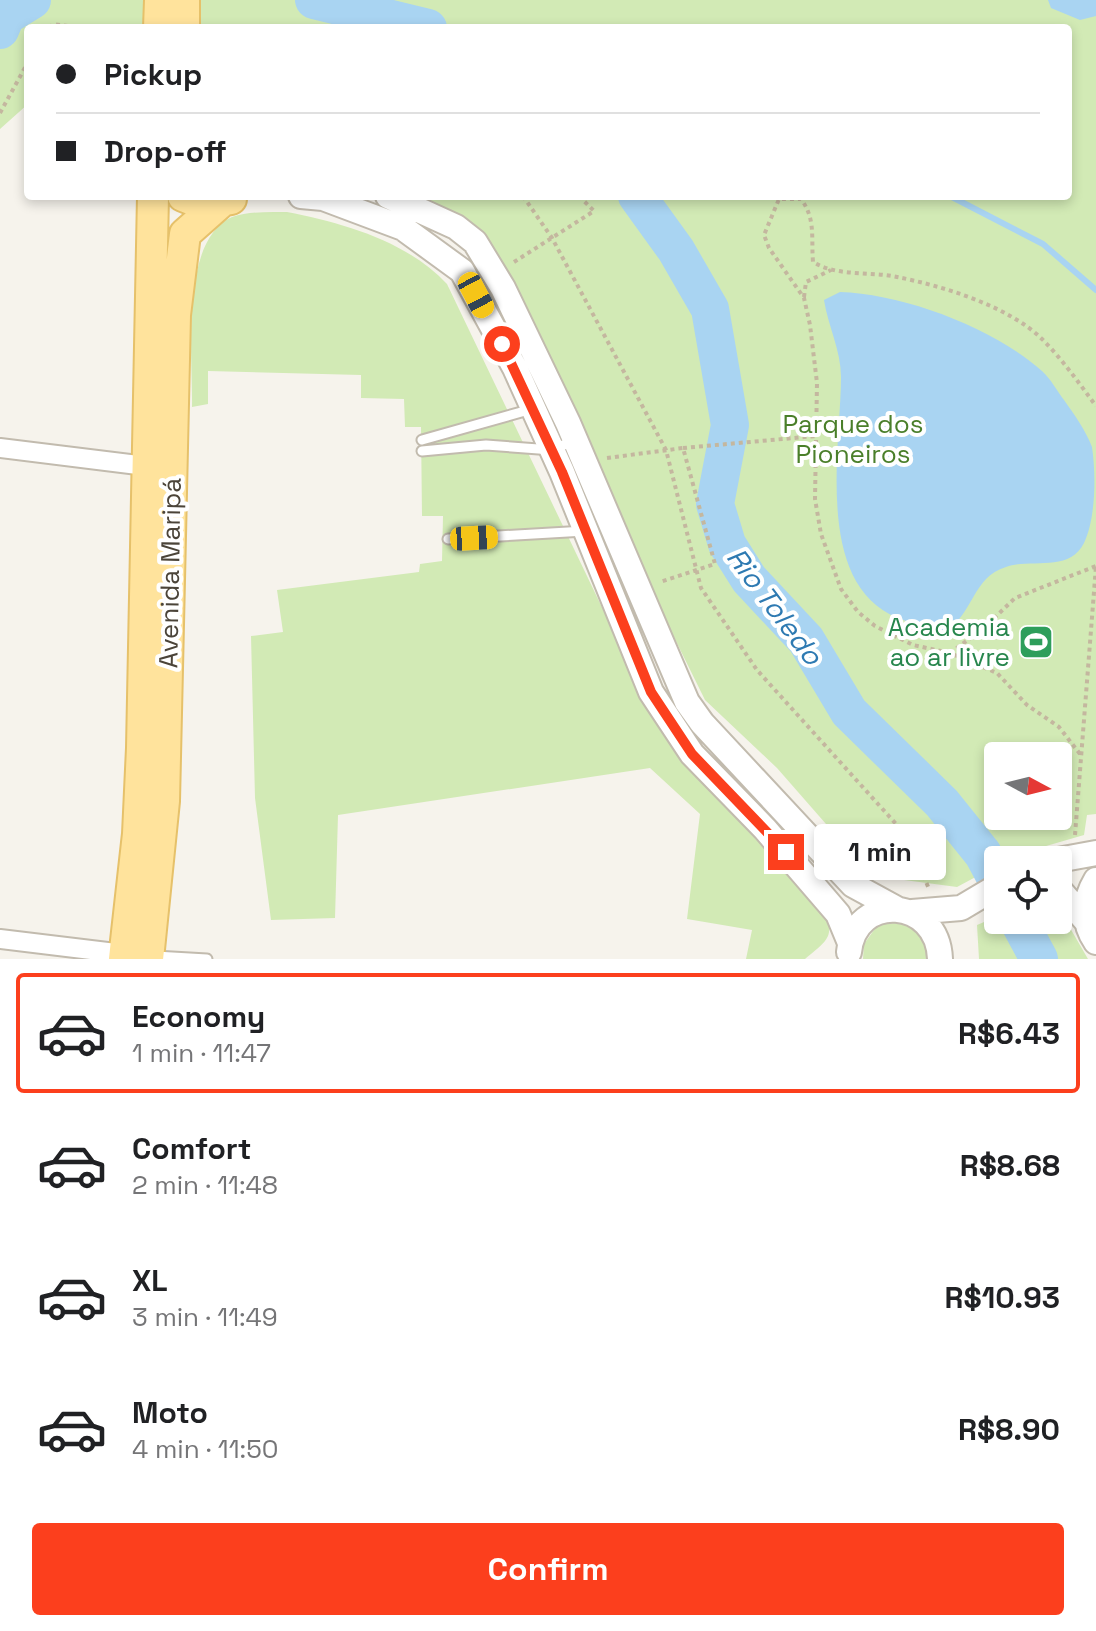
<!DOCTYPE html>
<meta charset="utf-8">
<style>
body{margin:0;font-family:"Space Grotesk",sans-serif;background:#f2f2f2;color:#202124;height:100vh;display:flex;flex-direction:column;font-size:30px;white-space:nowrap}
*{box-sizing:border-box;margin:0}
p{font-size:26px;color:#757577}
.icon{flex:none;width:44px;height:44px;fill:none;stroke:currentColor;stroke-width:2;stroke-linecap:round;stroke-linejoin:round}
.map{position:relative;height:959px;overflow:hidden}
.details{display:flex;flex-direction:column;background:#fff;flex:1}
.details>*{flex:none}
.banner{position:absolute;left:24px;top:24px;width:1048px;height:176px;border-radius:8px;box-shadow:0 4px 12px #0003;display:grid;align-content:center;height:176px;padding:0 32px;background:#fff}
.needle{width:52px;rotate:97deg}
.fabs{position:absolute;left:984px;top:742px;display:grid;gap:16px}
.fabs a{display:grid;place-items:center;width:88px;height:88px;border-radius:8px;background:#fff;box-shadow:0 4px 12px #0003;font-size:40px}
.end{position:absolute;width:36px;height:36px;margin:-18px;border:10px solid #fc3f1d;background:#fff;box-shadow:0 0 0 4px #fff}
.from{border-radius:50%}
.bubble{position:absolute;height:56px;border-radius:8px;background:#fff;box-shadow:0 4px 12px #0003;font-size:26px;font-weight:600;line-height:56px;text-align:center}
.car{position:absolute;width:24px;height:48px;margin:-24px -12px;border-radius:10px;box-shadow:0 0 6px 2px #0007;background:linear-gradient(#f5c518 24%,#345 0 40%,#f5c518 0 76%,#345 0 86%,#f5c518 0)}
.banner b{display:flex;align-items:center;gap:28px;height:76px;font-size:30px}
.banner b+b{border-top:2px solid #e0e0e0}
.banner i{width:20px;height:20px;background:#202124}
ul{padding:14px 0 0;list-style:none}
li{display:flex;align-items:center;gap:24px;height:120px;margin:0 16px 12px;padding:0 16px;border:4px solid transparent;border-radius:8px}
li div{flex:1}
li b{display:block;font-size:30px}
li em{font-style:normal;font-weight:600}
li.current{border-color:#fc3f1d}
li>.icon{width:72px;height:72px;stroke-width:1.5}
.primary-button{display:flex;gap:16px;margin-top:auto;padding:16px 32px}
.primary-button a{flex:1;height:92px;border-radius:8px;background:#fc3f1d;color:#fff;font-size:32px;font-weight:600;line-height:92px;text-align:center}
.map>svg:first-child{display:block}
</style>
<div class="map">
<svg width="1096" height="959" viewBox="0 0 1096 959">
<rect width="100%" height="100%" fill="#f6f3ec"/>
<path fill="#d2eab5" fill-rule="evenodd" d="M0,0H156L155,28H28V104L0,129Z
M184,0H1096V814L1087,815L1084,835L998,860V865L957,887L889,878L840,840L777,768L705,700L667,623L591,443L490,244L404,196H1068V28H186ZM998,756H1058V816H998Z
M287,212C343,223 407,241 447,284L656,720L675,750L823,909C837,937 826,941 805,959H746L752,930L687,919L700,814L650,768L338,815L335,918L271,920L255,798L251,636L283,632L277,590L419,572L420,564L442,561L443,516H422L421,427H405L404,399L361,398V375L208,371V404L192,407C193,359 179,240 232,217C249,211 270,212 287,212Z
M998,916V920H1058V916L1066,921L1088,959H979L977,925Z
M916,920L936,959H863L864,944L879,923Z"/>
<path fill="#a9d4f2" d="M1048,0H1096V16L1080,20L1051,8Z
M840,292C904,294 994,328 1042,371C1051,379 1057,391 1064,400C1074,414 1086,431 1092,447C1096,474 1096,518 1084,543C1069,573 1031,558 1006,567C972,577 973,616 945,631C929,627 912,624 898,618C813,584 841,446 841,377C841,350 828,326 824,300Z"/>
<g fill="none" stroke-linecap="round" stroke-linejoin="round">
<path stroke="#a9d4f2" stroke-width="6" d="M950,196L1043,244L1096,290"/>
<path stroke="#a9d4f2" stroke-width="38" d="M314,0L428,28
M0,30L6,16L32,0
M637,196L676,250L710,309L730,425L715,504L727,544L749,579L806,640L849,712L942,803L983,854L998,882
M1018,920L1039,959"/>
<g stroke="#c2bbae" stroke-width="13">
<path id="service" d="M422,440L532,409
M422,451L486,445L552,450L575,440
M448,539L585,531
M155,956L207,959"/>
</g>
<g stroke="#c2bbae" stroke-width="22">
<path id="minor" d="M0,448L146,466
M0,939L124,954"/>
</g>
<g stroke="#c2bbae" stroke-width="28">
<path id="tertiary" d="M301,196L323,198L403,228L462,271L515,368L562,472L651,692L692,754L765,829L838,914L850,943
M388,196L456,227L475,242L503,288L568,423L687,702L702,723L853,885L897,909
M1058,860L1096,853
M1096,880C1084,900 1082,922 1096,942
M1058,888L1087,922
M912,912L961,908L998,886
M849,952C855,892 938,897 940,959"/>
</g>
<g stroke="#e6c16a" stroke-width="34">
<path id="primary" d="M159,28L160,0
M184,28V0
M183,196L203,204L231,199
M124,959L138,834L142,748L153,196
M148,959L164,801L175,315L185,234L220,203"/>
</g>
<path stroke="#c4b79f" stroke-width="4" stroke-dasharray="4 4" stroke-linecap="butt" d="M50,28L53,24L84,28
M0,113L28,62
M523,196L552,238L666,450L701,588L757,670L906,835L929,889
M514,262L594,211L579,196
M804,297L806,282L831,270
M683,448L816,436
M607,458L683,448L715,564L660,582
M950,653L984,628L1015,598L1096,566
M1080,754L1059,727L1027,705L997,673L950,653L913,645L875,626L858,612L841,589L821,534L815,499L817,383L810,325L804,298L769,248L764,235L779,199H801C816,219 811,238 813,262C838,277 869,271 897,277C943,286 1008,306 1042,339C1062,359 1079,383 1096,406
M1075,835L1096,566"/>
<use href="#service" stroke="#fff" stroke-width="9"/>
<use href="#minor" stroke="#fff" stroke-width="18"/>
<use href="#tertiary" stroke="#fff" stroke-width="24"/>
<use href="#primary" stroke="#ffe39c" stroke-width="30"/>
</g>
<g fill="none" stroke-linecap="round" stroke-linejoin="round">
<path stroke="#fc3f1d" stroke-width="10" d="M502,344L562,472L651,692L692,754L786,852"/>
</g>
<defs>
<g id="stadium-square" transform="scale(1.8)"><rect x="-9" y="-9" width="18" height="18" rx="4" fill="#2e9e5b" stroke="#fff"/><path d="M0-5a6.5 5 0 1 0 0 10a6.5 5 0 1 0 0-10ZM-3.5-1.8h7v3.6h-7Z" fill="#fff"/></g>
</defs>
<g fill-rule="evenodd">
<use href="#stadium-square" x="1036" y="642"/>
</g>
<g text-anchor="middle" stroke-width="8" stroke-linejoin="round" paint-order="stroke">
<g font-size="26" fill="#4a7f2a" stroke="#fff">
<text x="853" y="433">Parque dos<tspan x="853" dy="30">Pioneiros</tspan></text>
</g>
<g font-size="26" fill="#4b4439" stroke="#fff">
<text transform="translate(170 573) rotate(-89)" y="9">Avenida Maripá</text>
</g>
<g font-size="26" fill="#27864d" stroke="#fff" text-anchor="end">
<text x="1010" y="636">Academia<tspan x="1010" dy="30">ao ar livre</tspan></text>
</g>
<g font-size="28" font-style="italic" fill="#2e7ab2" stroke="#fff">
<text transform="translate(775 606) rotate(53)" y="10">Rio Toledo</text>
</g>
</g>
</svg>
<div class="fabs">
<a><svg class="needle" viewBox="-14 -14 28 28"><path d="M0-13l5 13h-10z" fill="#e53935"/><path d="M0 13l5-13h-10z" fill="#757577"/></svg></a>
<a><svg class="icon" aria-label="locate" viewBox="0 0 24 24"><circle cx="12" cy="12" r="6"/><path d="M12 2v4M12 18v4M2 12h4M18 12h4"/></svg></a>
</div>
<i class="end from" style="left:502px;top:344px"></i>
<i class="end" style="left:786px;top:852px"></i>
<div class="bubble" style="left:814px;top:824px;width:132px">1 min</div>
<i class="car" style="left:476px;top:295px;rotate:152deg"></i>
<i class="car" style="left:474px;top:538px;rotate:87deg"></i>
<div class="banner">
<b><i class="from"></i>Pickup</b>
<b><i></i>Drop-off</b>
</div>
</div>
<section class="details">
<ul>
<li class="current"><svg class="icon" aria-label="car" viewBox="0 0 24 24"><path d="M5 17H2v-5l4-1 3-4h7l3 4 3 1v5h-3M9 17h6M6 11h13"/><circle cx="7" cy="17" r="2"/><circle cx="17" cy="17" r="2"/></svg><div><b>Economy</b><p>1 min · 11:47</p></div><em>R$6.43</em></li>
<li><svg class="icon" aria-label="car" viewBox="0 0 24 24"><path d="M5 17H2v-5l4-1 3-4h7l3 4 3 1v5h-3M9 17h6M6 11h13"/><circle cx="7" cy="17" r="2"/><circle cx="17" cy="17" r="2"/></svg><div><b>Comfort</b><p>2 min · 11:48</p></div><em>R$8.68</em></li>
<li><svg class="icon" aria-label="car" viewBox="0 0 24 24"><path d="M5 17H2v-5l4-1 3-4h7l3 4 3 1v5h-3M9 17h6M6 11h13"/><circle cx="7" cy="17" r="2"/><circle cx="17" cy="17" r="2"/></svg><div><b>XL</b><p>3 min · 11:49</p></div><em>R$10.93</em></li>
<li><svg class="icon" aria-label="car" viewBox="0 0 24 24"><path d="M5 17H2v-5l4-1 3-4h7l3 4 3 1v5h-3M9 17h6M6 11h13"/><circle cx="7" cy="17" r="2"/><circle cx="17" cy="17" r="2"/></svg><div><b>Moto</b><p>4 min · 11:50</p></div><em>R$8.90</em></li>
</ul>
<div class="primary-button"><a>Confirm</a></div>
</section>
